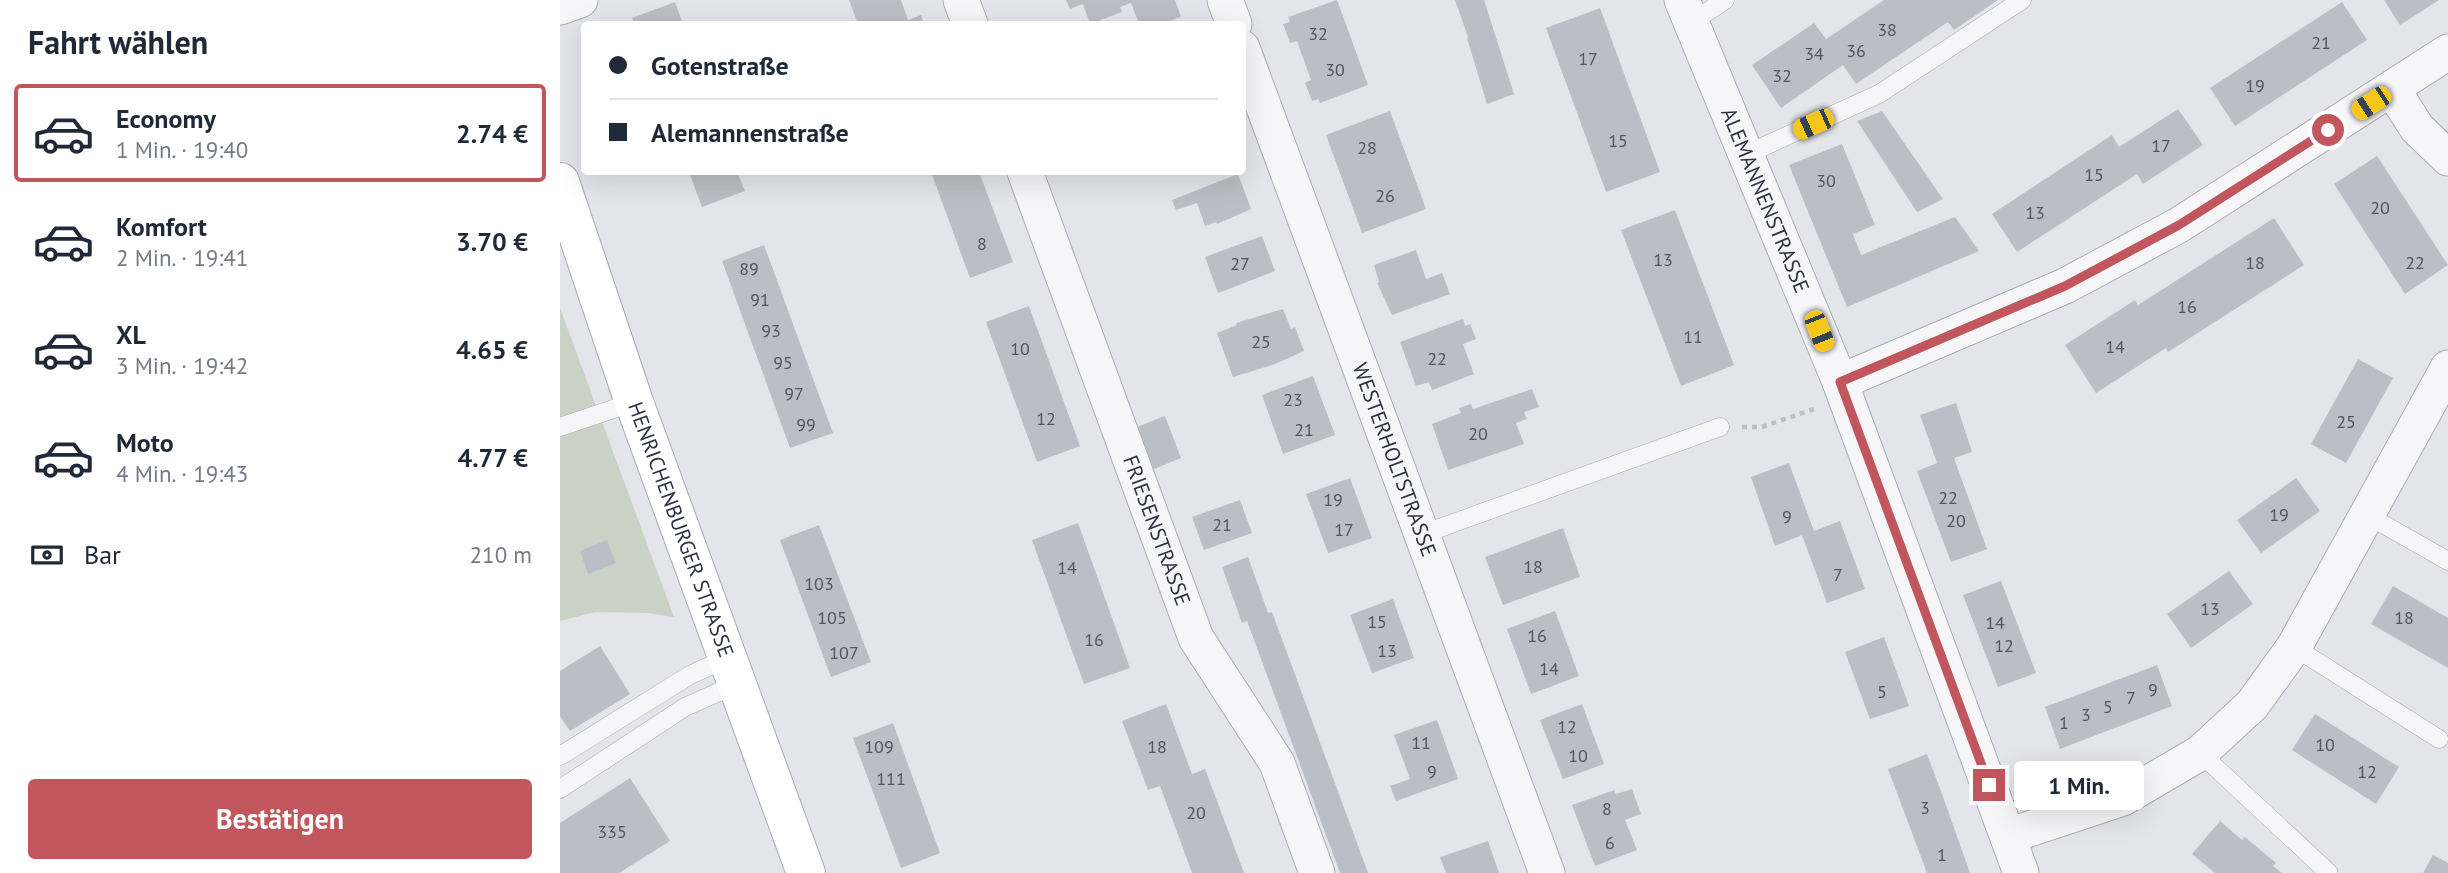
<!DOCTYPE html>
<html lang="de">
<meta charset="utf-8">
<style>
body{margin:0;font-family:"PT Sans",sans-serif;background:#f2f2f3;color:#1f2937;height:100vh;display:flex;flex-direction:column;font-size:26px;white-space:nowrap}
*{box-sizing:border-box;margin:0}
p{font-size:23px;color:#747a83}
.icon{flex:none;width:38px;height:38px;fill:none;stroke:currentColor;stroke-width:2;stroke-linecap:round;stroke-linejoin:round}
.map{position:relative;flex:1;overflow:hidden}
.details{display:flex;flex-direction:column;background:#fff;width:560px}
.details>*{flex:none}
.guide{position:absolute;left:21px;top:21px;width:665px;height:154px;border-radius:7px;box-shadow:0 7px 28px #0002;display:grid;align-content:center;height:154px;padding:0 28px;background:#fff}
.end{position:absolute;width:32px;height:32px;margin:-16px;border:9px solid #c1565d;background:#fff;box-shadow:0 0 0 4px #fff}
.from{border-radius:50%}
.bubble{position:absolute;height:49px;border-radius:7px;background:#fff;box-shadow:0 7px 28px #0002;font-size:23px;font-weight:700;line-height:49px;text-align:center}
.car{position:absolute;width:21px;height:42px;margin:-21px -10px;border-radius:9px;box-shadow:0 0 5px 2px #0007;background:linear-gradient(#f5c518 24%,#345 0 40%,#f5c518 0 76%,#345 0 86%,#f5c518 0)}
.guide b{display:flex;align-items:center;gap:24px;height:66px;font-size:26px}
.guide b+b{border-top:2px solid #e0e1e3}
.guide i{width:18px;height:18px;background:#1f2937}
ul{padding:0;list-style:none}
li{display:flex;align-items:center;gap:21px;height:98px;margin:0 14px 10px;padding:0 14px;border:4px solid transparent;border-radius:7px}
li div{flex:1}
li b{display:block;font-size:26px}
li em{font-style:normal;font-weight:700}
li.active{border-color:#c1565d}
li>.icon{width:63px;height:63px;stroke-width:1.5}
h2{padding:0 28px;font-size:32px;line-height:84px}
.pay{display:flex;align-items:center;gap:18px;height:77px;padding:0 28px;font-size:26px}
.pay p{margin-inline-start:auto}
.primary-button{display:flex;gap:14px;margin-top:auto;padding:14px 28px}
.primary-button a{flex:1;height:80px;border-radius:7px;background:#c1565d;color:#fff;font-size:28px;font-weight:700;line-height:80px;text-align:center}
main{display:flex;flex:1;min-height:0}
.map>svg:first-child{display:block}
</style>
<main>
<section class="details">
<h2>Fahrt wählen</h2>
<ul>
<li class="active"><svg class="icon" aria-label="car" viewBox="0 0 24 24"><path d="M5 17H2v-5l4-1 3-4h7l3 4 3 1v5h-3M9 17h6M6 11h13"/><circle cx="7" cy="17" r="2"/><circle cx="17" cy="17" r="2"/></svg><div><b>Economy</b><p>1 Min. · 19:40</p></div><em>2.74 €</em></li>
<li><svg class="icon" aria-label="car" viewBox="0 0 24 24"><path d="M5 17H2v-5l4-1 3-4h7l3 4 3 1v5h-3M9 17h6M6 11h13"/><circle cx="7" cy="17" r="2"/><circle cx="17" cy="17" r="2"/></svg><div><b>Komfort</b><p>2 Min. · 19:41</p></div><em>3.70 €</em></li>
<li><svg class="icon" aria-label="car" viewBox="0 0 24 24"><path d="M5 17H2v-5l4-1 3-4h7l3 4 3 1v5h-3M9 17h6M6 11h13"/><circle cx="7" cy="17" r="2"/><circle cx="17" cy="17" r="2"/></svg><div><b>XL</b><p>3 Min. · 19:42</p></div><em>4.65 €</em></li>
<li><svg class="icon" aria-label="car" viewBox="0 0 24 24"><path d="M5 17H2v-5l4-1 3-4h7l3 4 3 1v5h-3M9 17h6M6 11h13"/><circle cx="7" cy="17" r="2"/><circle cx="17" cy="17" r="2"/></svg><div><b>Moto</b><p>4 Min. · 19:43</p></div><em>4.77 €</em></li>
</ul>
<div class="pay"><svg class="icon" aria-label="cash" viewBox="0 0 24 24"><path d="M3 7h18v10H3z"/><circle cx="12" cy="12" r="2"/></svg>Bar<p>210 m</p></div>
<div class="primary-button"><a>Bestätigen</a></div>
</section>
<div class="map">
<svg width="1888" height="873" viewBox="0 0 1888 873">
<rect width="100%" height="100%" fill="#e3e5ea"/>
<path fill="#c8d3c5" d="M0,308L114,617L87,613L35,612L0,621Z"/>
<path fill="#bbbec6" d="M289,0H341L348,20L361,15L364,24H298Z
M506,0H615L621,17L601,24H579L571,3L560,7L562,12L530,24L523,4L510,9Z
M777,0L808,85L760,103L758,99L752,101L745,83L751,80L737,41L730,43L723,24L730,22L728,17Z
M895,0H924L954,94L927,104L907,38L908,37Z
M1324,0H1438L1394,30L1388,22L1296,84L1283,65L1221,108L1192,65L1254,23L1266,39Z
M1824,0H1879L1840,25Z
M115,2L123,24H75L72,18Z
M1782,2L1807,40L1675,126L1650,88Z
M1040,8L1100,172L1046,192L986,28Z
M1618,109L1643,145L1583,184L1577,174L1457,252L1432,214L1552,135L1559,147Z
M830,111L866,209L802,233L766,135Z
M1322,111L1383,199L1357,212L1297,121Z
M1282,144L1315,225L1293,234L1301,255L1395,217L1419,251L1287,307L1229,165Z
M1817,156L1888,265L1845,294L1774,184Z
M129,172H177L185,191L142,207Z
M371,172H419L453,262L410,278Z
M678,174L691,209L657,224L656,222L645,226L637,203L616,210L612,200Z
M1115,210L1174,365L1121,386L1061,230Z
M1714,218L1744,265L1608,352L1606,348L1536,393L1505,345L1575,300L1578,305Z
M702,236L715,271L658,293L645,257Z
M204,245L273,433L230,448L162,261Z
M856,250L866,279L882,273L890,294L832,315L817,283L819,282L814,265Z
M469,306L520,446L477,462L426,322Z
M723,309L731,329L735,327L744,351L715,364L673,377L657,333L677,325L676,323Z
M903,319L905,326L910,324L916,339L903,344L914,374L872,390L869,382L856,386L840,342Z
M1798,359L1833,378L1786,463L1751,444Z
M753,376L775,435L723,454L702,395Z
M972,389L979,407L964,412L967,419L956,423L964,444L888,470L872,424L901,413L899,408L911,404L913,409Z
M1396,403L1412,452L1394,458L1427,549L1391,562L1357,471L1377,463L1360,415Z
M605,416L621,458L594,469L577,427Z
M1229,463L1254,531L1280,521L1305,589L1267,603L1242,535L1215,546L1191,477Z
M790,478L812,538L768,553L746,494Z
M1736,478L1760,511L1701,553L1677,520Z
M680,500L692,533L644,550L632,517Z
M518,523L570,668L524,684L472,540Z
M259,525L311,662L271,677L220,540Z
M1003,528L1020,577L943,605L925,557Z
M47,540L56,563L28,574L20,551Z
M688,557L708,613L712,612L808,873H780L687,621L682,623L662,567Z
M1669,571L1693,604L1631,648L1607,614Z
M1441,581L1476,673L1438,687L1403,595Z
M1833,586L1888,618V668L1811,624Z
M833,599L854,658L812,673L790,615Z
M995,611L1019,676L971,694L947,629Z
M1324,637L1349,706L1310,719L1285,652Z
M40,646L70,694L10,731L0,716V671Z
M1597,665L1612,706L1500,749L1485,707Z
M606,704L632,774L645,769L684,873H632L600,786L588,790L562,721Z
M1022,704L1044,764L1003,779L980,720Z
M1755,714L1839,767L1816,804L1732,750Z
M877,720L898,779L836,801L830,786L850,779L834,735Z
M333,723L380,853L341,868L293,738Z
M1367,754L1382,794L1410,873H1367L1328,769Z
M70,778L110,841L59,873H0V823Z
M1072,789L1081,814L1065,820L1077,850L1035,866L1012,805L1054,790L1056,794Z
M1660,821L1682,840L1685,837L1716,863L1713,866L1722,873H1655L1632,854Z
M928,841L939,873H886L880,857Z
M1873,855L1888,863V873H1863Z"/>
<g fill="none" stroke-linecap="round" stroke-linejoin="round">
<g stroke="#a9acb4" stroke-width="19">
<path id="service" d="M1132,22L1165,0
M1187,154L1319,94L1462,0
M0,427L74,402
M1807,515L1888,561
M863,534L1160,427
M1734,647L1879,739
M1640,753L1769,873
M0,756L130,675L167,658
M0,789L125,707L177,684"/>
</g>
<g stroke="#a9acb4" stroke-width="37">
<g id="minor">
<path d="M401,0L410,24"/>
<path d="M665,0L674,24"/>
<path id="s1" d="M1122,0L1280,382L1461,873"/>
<path d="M0,7L20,0"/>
<path id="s2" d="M682,48L987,873"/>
<path d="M1832,89L1857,128L1888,158"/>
<path id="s3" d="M465,172L636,638L717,763L757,873"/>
<path d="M1280,382L1505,286L1619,225L1888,52"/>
<path d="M1448,836L1563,798L1640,753L1692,705L1734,647L1888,368"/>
</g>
</g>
<g stroke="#a4a9b4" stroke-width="40">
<g id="primary">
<path id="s4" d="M0,182L74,402L246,873"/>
</g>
</g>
<path stroke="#bebfc4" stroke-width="4.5" stroke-dasharray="5 5" stroke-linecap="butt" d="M1182,427H1202L1254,409"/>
<use href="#service" stroke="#f6f6f8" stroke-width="18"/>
<use href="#minor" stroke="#f6f6f8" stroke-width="35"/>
<use href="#primary" stroke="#fff" stroke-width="38"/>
</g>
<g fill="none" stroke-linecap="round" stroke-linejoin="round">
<path stroke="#c1565d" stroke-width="9" d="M1429,785L1280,382L1505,286L1619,225L1768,130"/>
</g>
<g text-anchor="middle" stroke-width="5" stroke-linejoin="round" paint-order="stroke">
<g font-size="18" fill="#505562">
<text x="1327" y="36">38</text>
<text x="758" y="40">32</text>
<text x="1761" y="49">21</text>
<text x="1296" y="57">36</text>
<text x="1254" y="60">34</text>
<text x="1028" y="65">17</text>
<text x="775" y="76">30</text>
<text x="1222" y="82">32</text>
<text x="1695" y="92">19</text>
<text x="1058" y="147">15</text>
<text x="1601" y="152">17</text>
<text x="807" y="154">28</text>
<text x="1534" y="181">15</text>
<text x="1266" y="187">30</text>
<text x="825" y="202">26</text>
<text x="1820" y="214">20</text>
<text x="1475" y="219">13</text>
<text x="422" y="250">8</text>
<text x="1103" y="266">13</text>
<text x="1695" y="269">18</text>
<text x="1855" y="269">22</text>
<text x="680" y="270">27</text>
<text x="189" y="275">89</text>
<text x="200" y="306">91</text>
<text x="1627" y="313">16</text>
<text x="211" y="337">93</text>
<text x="1133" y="343">11</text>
<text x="701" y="348">25</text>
<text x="1555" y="353">14</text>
<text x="460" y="355">10</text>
<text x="877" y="365">22</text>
<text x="223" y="369">95</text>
<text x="234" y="400">97</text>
<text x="733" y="406">23</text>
<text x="486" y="425">12</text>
<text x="1786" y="428">25</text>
<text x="246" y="431">99</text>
<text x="744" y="436">21</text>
<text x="918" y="440">20</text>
<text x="1388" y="504">22</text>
<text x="773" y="506">19</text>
<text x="1719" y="521">19</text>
<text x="1227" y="523">9</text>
<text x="1396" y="527">20</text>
<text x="662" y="531">21</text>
<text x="784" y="536">17</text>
<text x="973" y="573">18</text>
<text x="507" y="574">14</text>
<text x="1278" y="581">7</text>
<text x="259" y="590">103</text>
<text x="1650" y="615">13</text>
<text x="272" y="624">105</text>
<text x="1844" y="624">18</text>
<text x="817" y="628">15</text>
<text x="1435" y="629">14</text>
<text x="977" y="642">16</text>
<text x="534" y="646">16</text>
<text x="1444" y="652">12</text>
<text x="827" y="657">13</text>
<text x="284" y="659">107</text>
<text x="989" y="675">14</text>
<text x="1593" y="696">9</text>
<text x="1322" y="698">5</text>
<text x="1571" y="704">7</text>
<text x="1548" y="713">5</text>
<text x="1526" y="721">3</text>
<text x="1504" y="729">1</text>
<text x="1007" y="733">12</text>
<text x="861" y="749">11</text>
<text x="1765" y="751">10</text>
<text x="319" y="753">109</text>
<text x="597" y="753">18</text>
<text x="1018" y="762">10</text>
<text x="872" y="778">9</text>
<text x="1807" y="778">12</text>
<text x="331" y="785">111</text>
<text x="1365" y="814">3</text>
<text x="1047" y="815">8</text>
<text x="636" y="819">20</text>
<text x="52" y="838">335</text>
<text x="1050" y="849">6</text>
<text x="1382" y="861">1</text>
</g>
<g font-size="21" fill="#2d3240" stroke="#f3f4f7">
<text dy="7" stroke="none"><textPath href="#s1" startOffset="217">ALEMANNENSTRASSE</textPath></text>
<text dy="7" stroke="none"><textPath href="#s2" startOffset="439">WESTERHOLTSTRASSE</textPath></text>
<text dy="7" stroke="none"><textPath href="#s4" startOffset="368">HENRICHENBURGER STRASSE</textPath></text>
<text dy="7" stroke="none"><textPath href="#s3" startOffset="382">FRIESENSTRASSE</textPath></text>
</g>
</g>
</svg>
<i class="end from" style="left:1768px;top:130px"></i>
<i class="end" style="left:1429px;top:785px"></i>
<div class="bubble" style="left:1454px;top:761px;width:130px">1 Min.</div>
<i class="car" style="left:1811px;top:103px;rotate:237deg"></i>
<i class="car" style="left:1253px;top:124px;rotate:246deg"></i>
<i class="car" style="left:1259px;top:331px;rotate:158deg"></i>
<div class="guide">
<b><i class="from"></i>Gotenstraße</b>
<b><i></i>Alemannenstraße</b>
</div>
</div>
</main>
